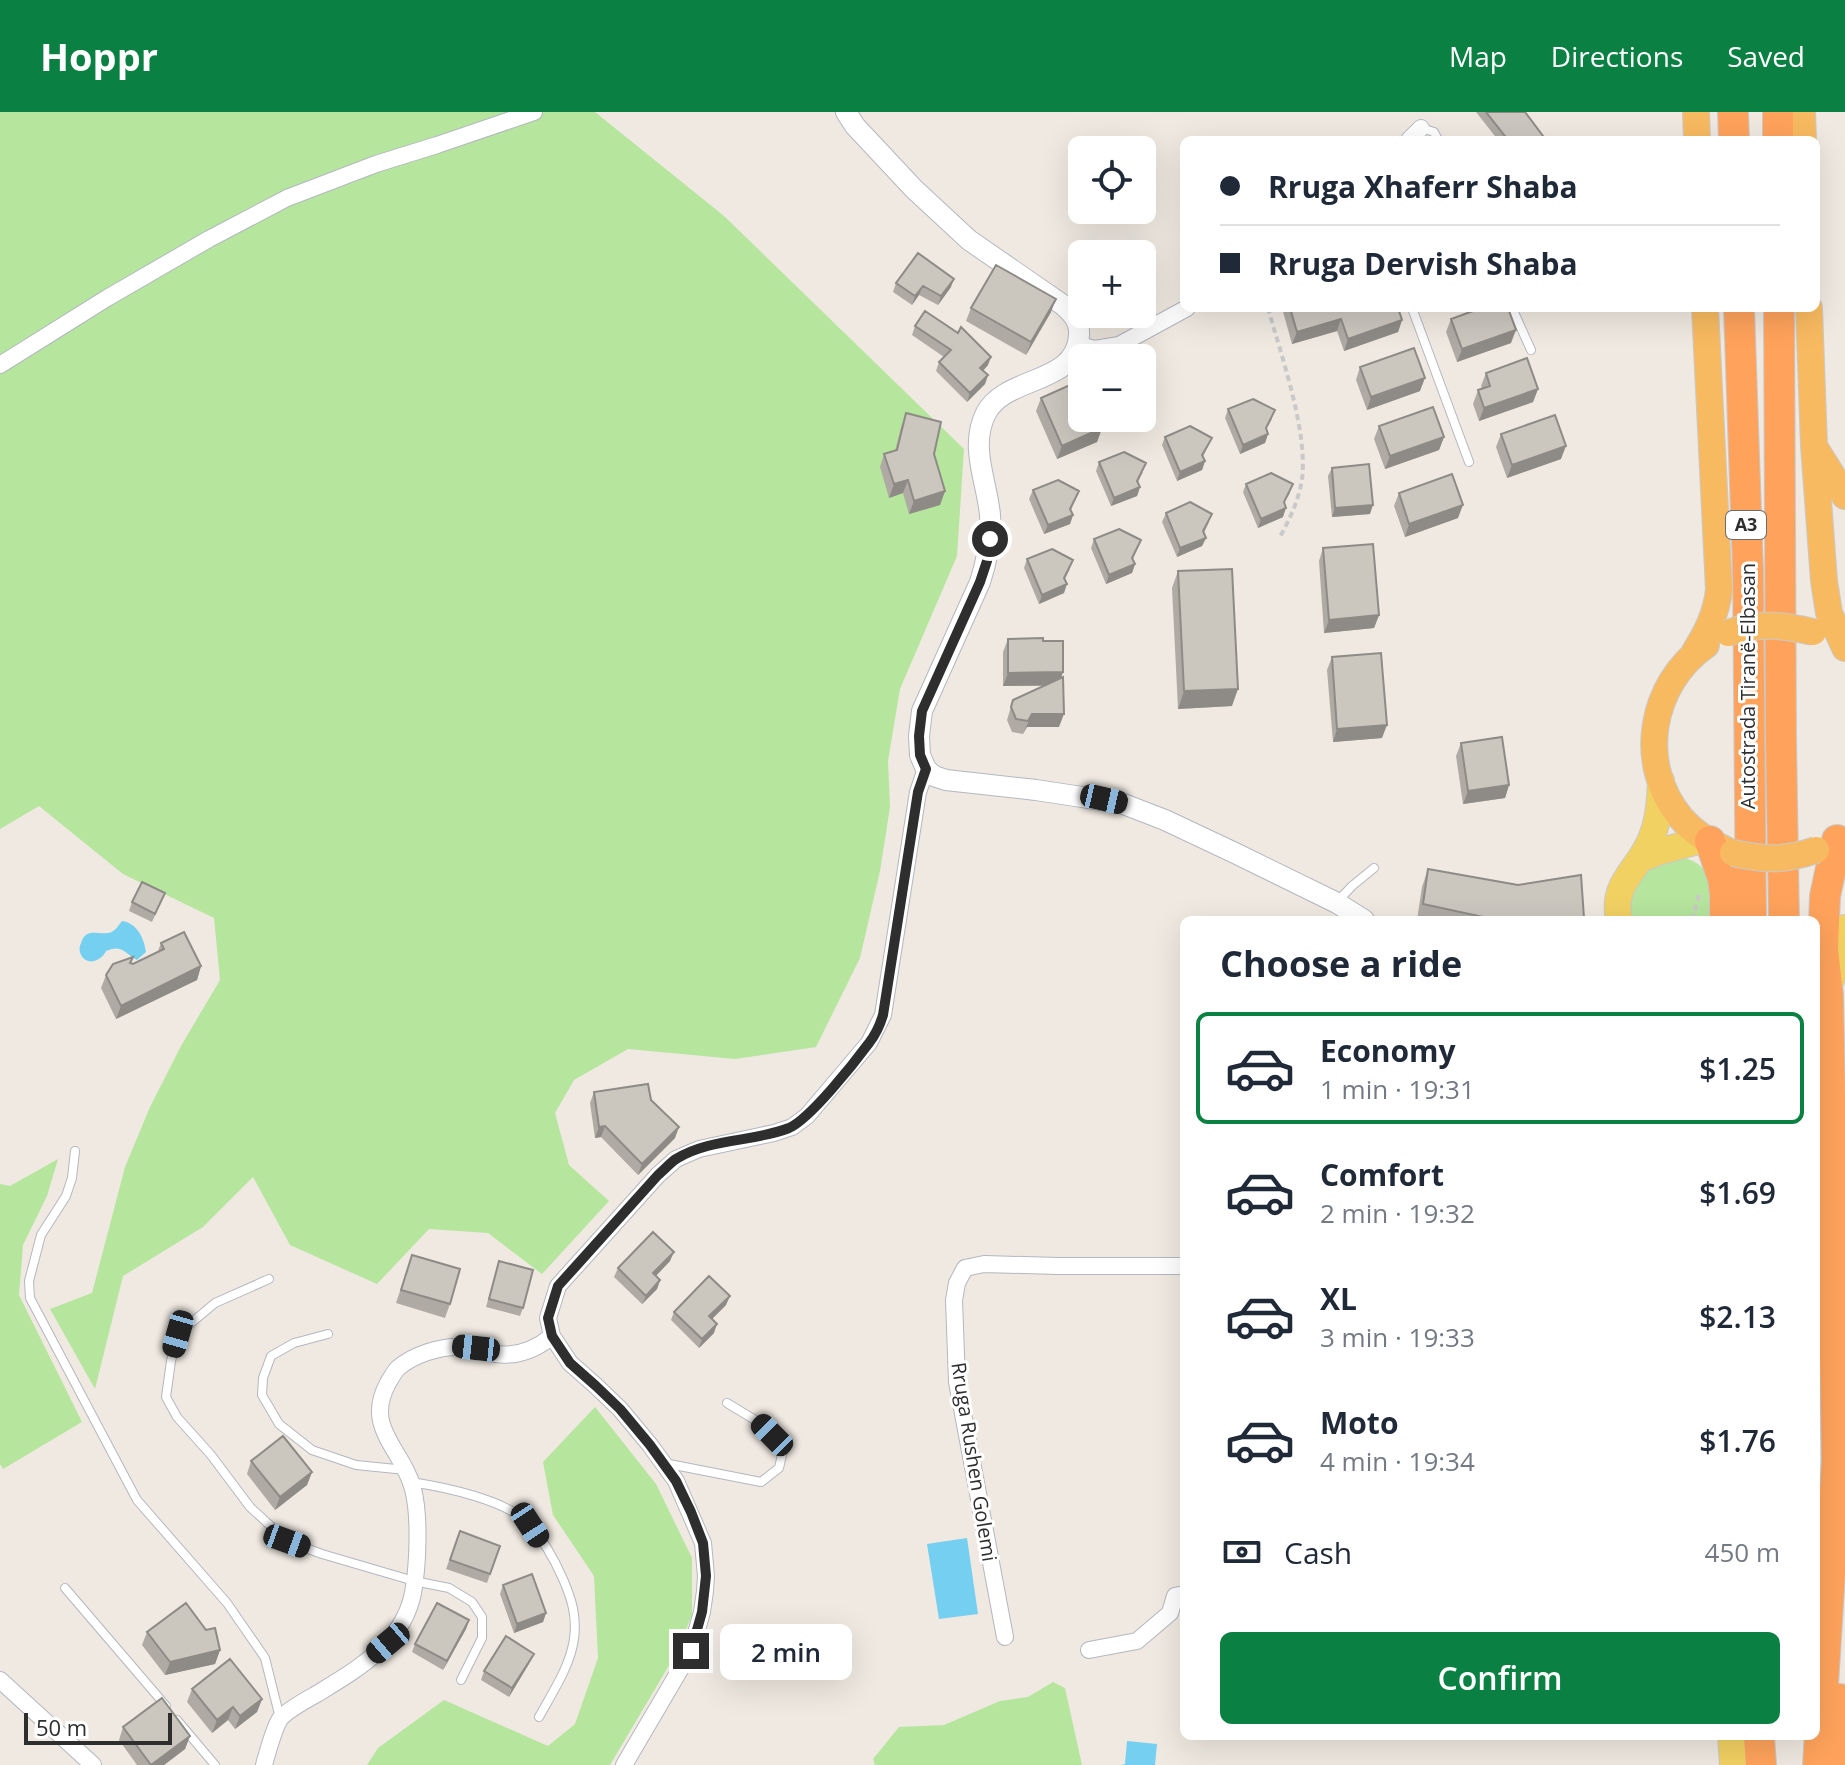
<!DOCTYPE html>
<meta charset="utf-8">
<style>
body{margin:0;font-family:"Open Sans",sans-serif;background:#f6f6f7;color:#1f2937;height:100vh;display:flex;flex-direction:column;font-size:30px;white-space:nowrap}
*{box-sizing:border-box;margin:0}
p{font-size:26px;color:#747a83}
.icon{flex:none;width:44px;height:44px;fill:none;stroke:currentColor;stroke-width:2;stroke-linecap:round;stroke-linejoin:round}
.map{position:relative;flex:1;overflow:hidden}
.details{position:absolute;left:1180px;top:804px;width:640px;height:824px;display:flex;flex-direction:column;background:#fff;border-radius:12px;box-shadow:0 8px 32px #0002}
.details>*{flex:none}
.guide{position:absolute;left:1180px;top:24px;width:640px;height:176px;border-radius:12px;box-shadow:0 8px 32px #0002;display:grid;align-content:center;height:176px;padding:0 40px;background:#fff}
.controls{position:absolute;left:1068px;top:24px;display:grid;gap:16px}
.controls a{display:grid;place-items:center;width:88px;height:88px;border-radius:12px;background:#fff;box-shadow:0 8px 32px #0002;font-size:40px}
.scale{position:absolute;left:24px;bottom:20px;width:148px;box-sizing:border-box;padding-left:8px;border:4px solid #2e2e2e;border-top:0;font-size:22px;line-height:28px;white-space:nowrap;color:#2e2e2e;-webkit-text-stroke:6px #fff;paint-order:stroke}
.end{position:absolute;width:36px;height:36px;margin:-18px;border:10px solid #2e2e2e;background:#fff;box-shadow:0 0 0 4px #fff}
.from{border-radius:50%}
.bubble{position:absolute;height:56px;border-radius:12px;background:#fff;box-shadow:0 8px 32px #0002;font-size:26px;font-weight:600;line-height:56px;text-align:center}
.car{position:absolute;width:24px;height:48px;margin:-24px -12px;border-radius:10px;box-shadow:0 0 6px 2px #0007;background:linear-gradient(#222 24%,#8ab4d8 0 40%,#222 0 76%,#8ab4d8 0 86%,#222 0)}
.guide b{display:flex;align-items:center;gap:28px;height:76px;font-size:30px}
.guide b+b{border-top:2px solid #e0e1e3}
.guide i{width:20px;height:20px;background:#1f2937}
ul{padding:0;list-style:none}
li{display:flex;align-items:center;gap:24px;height:112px;margin:0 16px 12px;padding:0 24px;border:4px solid transparent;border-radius:12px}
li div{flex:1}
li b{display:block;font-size:30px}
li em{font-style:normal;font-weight:600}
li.on{border-color:#0b8043}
li>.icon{width:72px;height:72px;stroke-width:1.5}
h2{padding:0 40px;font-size:36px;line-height:96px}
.pay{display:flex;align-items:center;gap:20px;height:88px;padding:0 40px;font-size:30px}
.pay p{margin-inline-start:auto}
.action{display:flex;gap:16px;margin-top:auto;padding:16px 40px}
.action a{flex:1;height:92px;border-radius:12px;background:#0b8043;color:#fff;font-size:32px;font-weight:600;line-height:92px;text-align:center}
header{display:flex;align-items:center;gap:48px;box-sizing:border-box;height:112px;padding:0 40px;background:#0b8043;color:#fff}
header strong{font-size:38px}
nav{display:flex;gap:44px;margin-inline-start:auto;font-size:28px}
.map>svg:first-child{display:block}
</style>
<header>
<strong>Hoppr</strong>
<nav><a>Map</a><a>Directions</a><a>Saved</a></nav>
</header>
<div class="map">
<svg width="1845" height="1653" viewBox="0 0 1845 1653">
<rect width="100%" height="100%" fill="#efe9e1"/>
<path fill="#b6e59e" d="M0,0H595L724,104L964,337L957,444L900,577L888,649L890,695L880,759L860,846L816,935L735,947L628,937L574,968L555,1001L569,1053L609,1089L542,1162L488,1121L429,1117L377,1172L290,1133L253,1065L203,1115L123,1164L95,1277L50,1197L92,1181L125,1055L150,995L181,934L220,868L214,806L123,762L39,694L0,717Z
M1675,745C1714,747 1711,778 1716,808H1628C1628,800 1627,789 1630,782C1636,764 1658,750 1675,745Z
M58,1047L47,1084L23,1133L19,1183L82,1310L3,1357L0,1352V1072L10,1074Z
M595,1295L656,1372L692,1446V1503L677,1540L610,1653H367L378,1636L444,1588L548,1634L575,1612L598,1546L594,1464L553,1403L543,1350Z
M1053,1570L1065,1576L1082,1653H875L873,1647L899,1615L944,1613L1000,1589L1028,1585Z"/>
<path fill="#75cff0" d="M122,809C137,811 144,826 146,840L137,848C124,841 122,832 106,839C102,848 88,855 81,843C79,839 79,835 81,831C86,815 97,823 108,821C115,820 117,815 122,809Z
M967,1426L978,1502L939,1507L927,1432Z
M1127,1629L1157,1632L1155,1653H1121L1125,1652Z"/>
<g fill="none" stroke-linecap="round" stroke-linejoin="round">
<g stroke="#b4b7c1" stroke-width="10">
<path id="service" d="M1421,16L1434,20L1438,28
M1412,196L1469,350
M1512,196L1531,238
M1337,790L1352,774L1374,756
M75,1039L72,1066L66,1084L41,1123L29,1169L30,1186L137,1388L227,1491L265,1546L280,1606
M269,1167L215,1191L178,1222L171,1249L166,1285L177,1305L211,1343L250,1395L287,1429L322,1442L414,1469L449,1476L472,1490L482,1505V1526L461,1568
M328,1222L294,1231L271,1244L263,1266L262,1283L279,1312L312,1338L356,1353L406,1358
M664,1351L761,1370L779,1356L784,1334L760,1311L727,1291
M411,1370C444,1375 509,1388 531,1414C544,1429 555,1449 563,1467C572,1488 577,1504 574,1527C570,1555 552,1581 539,1605
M65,1476L166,1594
M177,1608L215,1653"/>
</g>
<g stroke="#b4b7c1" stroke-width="18">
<path id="minor" d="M1409,28L1421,16
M1079,233L1095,237L1119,233L1187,196
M0,253L107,186L209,127L287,86L376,52L437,33L534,0
M1005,1525L957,1270L954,1188L957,1171L965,1156L984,1152L1058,1154H1184
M1089,1538L1137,1529L1170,1501L1175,1484L1184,1482
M0,1568L93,1653
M264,1653C267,1642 274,1616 280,1607C286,1599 306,1588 315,1583C356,1558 403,1532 413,1481C418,1453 420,1404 413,1377C403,1337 363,1316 388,1271C391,1266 394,1260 398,1256C413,1243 440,1234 460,1235C471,1235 480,1238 490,1241C513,1246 534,1239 552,1224
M624,1653L691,1539L702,1500L705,1479L706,1464L703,1431L676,1369L650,1333L620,1297L596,1274L570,1251L552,1224L548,1206L558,1174L658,1063L676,1047L699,1037L774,1021L792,1015L807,1004L869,931L883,903L918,680L926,657"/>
</g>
<g stroke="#b4b7c1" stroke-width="22">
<path id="tertiary" d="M846,0L855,14L914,77L969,128L1063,193C1073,202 1080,209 1079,223C1077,273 1006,263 986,301C969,335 987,369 990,403C992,426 987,448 980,470L922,599L919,624L920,643L926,657L934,664L946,668L1036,678L1121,691L1165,708L1237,742L1337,791L1364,808"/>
</g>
<g stroke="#c9c9c9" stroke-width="28">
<path id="primary" d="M1641,747L1658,740L1705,727
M1619,808C1611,770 1639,758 1651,727C1659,708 1660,689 1661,669
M1831,868L1841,822L1845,816
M1731,1624L1733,1653"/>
</g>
<g stroke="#c9c9c9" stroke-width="28">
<path id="trunk" d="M1696,0L1697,28
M1802,0L1803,28
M1809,196L1814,334L1824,469L1829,501L1845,536
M1815,336L1845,384
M1706,533C1650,572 1636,652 1681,706C1693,720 1709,730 1726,738
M1694,541C1707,520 1716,503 1719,478L1705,196"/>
</g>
<g stroke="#c9c9c9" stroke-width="32">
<path id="motorway" d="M1733,0L1734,28
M1778,0V28
M1739,196L1748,458L1751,808
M1779,196L1781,627L1784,808
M1710,729L1723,767L1725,783V808
M1840,1587L1841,1653
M1759,1624L1761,1653
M1818,1653L1837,1348L1828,883L1823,837L1825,784L1837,728"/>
</g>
<path stroke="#c9c9c9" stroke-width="4" stroke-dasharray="6 4" stroke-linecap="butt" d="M1268,196C1281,243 1308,319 1302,367C1299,388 1290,406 1280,425
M1692,808L1699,783"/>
<use href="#service" stroke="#fff" stroke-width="8"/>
<use href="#minor" stroke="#fff" stroke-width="16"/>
<use href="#tertiary" stroke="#fff" stroke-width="20"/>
<use href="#primary" stroke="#f2d163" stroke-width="26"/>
<use href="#trunk" stroke="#f8ba60" stroke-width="26"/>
<use href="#motorway" stroke="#ffa35c" stroke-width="30"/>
<g stroke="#c9c9c9" stroke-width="28" stroke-linecap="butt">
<path id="trunk-bridge" d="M1728,521C1757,510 1784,513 1813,520
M1733,741C1766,748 1784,749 1816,738"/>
</g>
<use href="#trunk-bridge" stroke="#f8ba60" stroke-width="26"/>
</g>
<path fill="#afaba4" d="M1476,0H1525L1546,28H1498Z
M896,171L951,175L938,193L919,183L912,193L893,180Z
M971,196L1051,200L1026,243L966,209Z
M1282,196H1398L1402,208L1398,220L1344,239L1337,219L1292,232Z
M1451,207L1511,231L1457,250L1446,220Z
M915,214L988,253L983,259L988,263L985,272L967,290L936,259L939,250L944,245L912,223Z
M1360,255L1420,279L1367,298L1356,268Z
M1486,261L1538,277L1533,290L1479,309L1473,292L1478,278L1482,277L1481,274Z
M1041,286L1102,316L1097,330L1057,347L1036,299Z
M1228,297L1272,307L1266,317L1268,322L1265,331L1240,342L1225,306Z
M906,301L934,342L945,379L940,393L909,402L903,381L889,386L880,355L884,342L895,339L901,315Z
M1379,314L1444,325L1439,338L1385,357L1374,327Z
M1501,322L1561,347L1507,366L1496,335Z
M1165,325L1212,326L1203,345L1205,349L1202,358L1177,369L1162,333Z
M1099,350L1143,360L1138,370L1140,375L1137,384L1111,394L1096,359Z
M1332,356L1370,402L1332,405L1328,364Z
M1246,372L1290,381L1284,391L1283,405L1258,416L1243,380Z
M1033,378L1079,379L1071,398L1073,403L1070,412L1044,422L1029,387Z
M1399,381L1458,406L1405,425L1394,394Z
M1166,401L1209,410L1204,421L1206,426L1202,434L1177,445L1162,410Z
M1094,427L1141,428L1133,447L1135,452L1132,461L1106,472L1091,436Z
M1323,436L1379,503L1374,516L1324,521L1319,449Z
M1027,447L1070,457L1065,467L1064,481L1039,492L1024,456Z
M1178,459L1232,594L1178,597L1172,476Z
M1008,527L1043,529L1061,566L1059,615H1027L1023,622L1012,620L1007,608L1013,588L1044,574H1003V540Z
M1332,545L1382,626L1333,630L1327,558Z
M1461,631L1509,673L1505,686L1463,692L1456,644Z
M1428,757L1584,806L1583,808H1417L1422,775Z
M132,790H161L152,810L129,799Z
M161,831L201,854L197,868L116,907L101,876L106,863L133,845L131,851L133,852L158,839Z
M594,980L651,988L675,1026L638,1063L601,1025L595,1026L590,991Z
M412,1143L450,1192L445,1206L396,1191Z
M499,1149L523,1196L520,1204L486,1195Z
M670,1149L656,1164L660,1168L657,1177L642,1192L614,1165L618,1156Z
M726,1193L712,1207L714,1221L699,1236L671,1208L674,1200Z
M251,1349L312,1360L307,1373L275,1398L247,1362Z
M460,1419L500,1434L487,1471L446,1457Z
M503,1473L546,1501L543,1510L514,1521L500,1482Z
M469,1508L466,1517L443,1558L412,1540L415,1532Z
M147,1520L220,1538L215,1552L165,1563L142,1533Z
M534,1542L530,1550L509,1585L481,1568L484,1559Z
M192,1577L262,1587L257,1600L235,1617L228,1608L212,1621L187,1590Z
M123,1615L190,1624L185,1637L164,1653H137L119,1628Z"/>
<path fill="#8e8b86" d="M954,167L951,175L938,193L941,184Z
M923,174L919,183L912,193L915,184Z
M1056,187L1051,200L1026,243L1031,230Z
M1341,207L1337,219L1292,232L1297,220Z
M1402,208L1398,220L1344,239L1348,227Z
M1516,218L1511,231L1457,250L1462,237Z
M991,245L988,253L977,265L980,256Z
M988,263L985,272L967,290L970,281Z
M1425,266L1420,279L1367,298L1371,285Z
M1538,277L1533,290L1479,309L1484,296Z
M1102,316L1097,330L1057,347L1062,334Z
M1268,322L1265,331L1240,342L1243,333Z
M1444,325L1439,338L1385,357L1390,344Z
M1566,334L1561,347L1507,366L1512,353Z
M1205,349L1202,358L1177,369L1180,360Z
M908,368L903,381L889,386L894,372Z
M1140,375L1137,384L1111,394L1114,386Z
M945,379L940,393L909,402L914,389Z
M1373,393L1370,402L1332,405L1335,396Z
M1463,393L1458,406L1405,425L1409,412Z
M1286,396L1283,405L1258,416L1261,407Z
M1073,403L1070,412L1044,422L1048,413Z
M1206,426L1202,434L1177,445L1180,436Z
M1135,452L1132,461L1106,472L1109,463Z
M1067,472L1064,481L1039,492L1042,483Z
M1379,503L1374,516L1324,521L1329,508Z
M1063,560L1059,573L1003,574L1008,561Z
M1238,577L1232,594L1178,597L1184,579Z
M1032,602H1064L1059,615H1027L1023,622Z
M1387,613L1382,626L1333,630L1337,617Z
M1509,673L1505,686L1463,692L1468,679Z
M201,854L197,868L116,907L121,894Z
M605,1014L601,1025L595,1026L599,1015Z
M679,1015L675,1026L638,1063L642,1052Z
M674,1140L670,1149L650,1170L653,1161Z
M660,1168L657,1177L642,1192L646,1184Z
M730,1184L726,1193L706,1213L709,1204Z
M717,1212L714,1221L699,1236L702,1227Z
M312,1360L307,1373L275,1398L280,1385Z
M546,1501L543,1510L514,1521L517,1512Z
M469,1508L466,1517L443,1558L447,1549Z
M220,1538L215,1552L165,1563L170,1550Z
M534,1542L530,1550L509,1585L512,1576Z
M262,1587L257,1600L235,1617L240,1604Z
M233,1595L228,1608L212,1621L217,1608Z
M190,1624L185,1637L164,1653H151Z"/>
<path fill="#cbc7bf" stroke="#8e8b86" stroke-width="2" d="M1486,0H1525L1546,28H1508Z
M918,141L954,167L941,184L923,174L915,184L896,171Z
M996,153L1056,187L1031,230L971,196Z
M1290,196H1398L1402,208L1348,227L1341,207L1297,220Z
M1481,196H1508L1516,218L1462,237L1451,207Z
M925,199L958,221L961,215L991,245L980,256L988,263L970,281L939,250L951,238L915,214Z
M1414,236L1425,266L1371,285L1360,255Z
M1527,246L1538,277L1484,296L1478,278L1490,274L1486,261Z
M1081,268L1082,271V306H1097L1102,316L1062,334L1041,286Z
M1253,287L1275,298L1266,316L1268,322L1243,333L1228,297Z
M1433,295L1444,325L1390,344L1379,314Z
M906,301L941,310L934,342L945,379L914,389L908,368L894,372L884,342L897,338Z
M1555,303L1566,334L1512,353L1501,322Z
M1190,314L1212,326L1202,343L1205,349L1180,360L1165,325Z
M1124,340L1146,351L1137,369L1140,375L1114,386L1099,350Z
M1369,352L1373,393L1335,396L1332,356Z
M1271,361L1293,372L1284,390L1286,396L1261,407L1246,372Z
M1452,362L1463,393L1409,412L1399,381Z
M1058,368L1079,379L1070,397L1073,403L1048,413L1033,378Z
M1190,390L1212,402L1203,419L1206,426L1180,436L1166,401Z
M1119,417L1141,428L1132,446L1135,452L1109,463L1094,427Z
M1373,432L1379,503L1329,508L1323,436Z
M1052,437L1073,448L1064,466L1067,472L1042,483L1027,447Z
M1232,457L1238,577L1184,579L1178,459Z
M1043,526V529H1063V560L1008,561V527Z
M1381,541L1387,613L1337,617L1332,545Z
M1063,565L1064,602H1032L1028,609L1016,607L1011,595L1013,588Z
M1502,625L1509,673L1468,679L1461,631Z
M1428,757L1518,773L1581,763L1584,806L1571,808H1497L1423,792Z
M142,770L165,781L155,802L132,790Z
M184,820L201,854L121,894L106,863L113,852L133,845L130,851L133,852L164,837L161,831Z
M648,972L651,988L679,1015L642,1052L605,1014L599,1015L594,980Z
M653,1120L674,1140L653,1161L660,1168L646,1184L618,1156Z
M412,1143L460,1157L450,1192L401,1178Z
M499,1149L533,1158L523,1196L489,1187Z
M709,1164L730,1184L709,1204L717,1212L702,1227L674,1200Z
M283,1324L312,1360L280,1385L251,1349Z
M460,1419L500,1434L490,1462L450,1448Z
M532,1462L546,1501L517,1512L503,1473Z
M186,1491L206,1518L215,1516L220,1538L170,1550L147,1520Z
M437,1491L469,1508L447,1549L415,1532Z
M506,1524L534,1542L512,1576L484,1559Z
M230,1547L262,1587L240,1604L233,1595L217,1608L192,1577Z
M162,1586L190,1624L151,1653L123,1615Z"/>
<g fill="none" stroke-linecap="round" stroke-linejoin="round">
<path stroke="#2e2e2e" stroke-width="10" d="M691,1539L702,1500L706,1464L703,1431L691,1400L676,1369L650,1333L620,1297L596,1274L570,1251L552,1224L548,1206L558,1174L658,1063C664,1058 670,1051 676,1047C710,1026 754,1030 789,1016C810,1007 855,950 869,931C876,922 880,913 883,903L918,680L926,657L920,643L919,624L922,599L980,470L987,449L990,427"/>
</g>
<g text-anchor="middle" stroke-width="6" stroke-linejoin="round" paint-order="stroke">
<rect fill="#fff" stroke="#6d6d6d" stroke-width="2" x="1726" y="399" width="40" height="28" rx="6"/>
<g font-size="18" font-weight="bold" fill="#2e2e2e">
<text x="1746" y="419">A3</text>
</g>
<g font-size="20" fill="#2e2e2e" stroke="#fff">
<text transform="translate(1748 574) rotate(-90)" y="7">Autostrada Tiranë-Elbasan</text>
<text transform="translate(974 1350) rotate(81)" y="7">Rruga Rushen Golemi</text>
</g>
</g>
</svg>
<div class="controls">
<a><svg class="icon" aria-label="locate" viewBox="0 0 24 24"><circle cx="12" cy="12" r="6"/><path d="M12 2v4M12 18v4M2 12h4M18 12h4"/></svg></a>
<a>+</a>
<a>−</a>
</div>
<div class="scale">50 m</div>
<i class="end from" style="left:990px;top:427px"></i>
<i class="end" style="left:691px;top:1539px"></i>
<div class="bubble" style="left:720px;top:1512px;width:132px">2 min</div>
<i class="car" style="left:1104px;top:687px;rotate:103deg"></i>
<i class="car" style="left:178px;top:1222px;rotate:196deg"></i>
<i class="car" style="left:476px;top:1236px;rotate:276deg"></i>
<i class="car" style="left:772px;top:1323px;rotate:315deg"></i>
<i class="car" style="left:530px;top:1413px;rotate:147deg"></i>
<i class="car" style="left:287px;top:1429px;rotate:110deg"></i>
<i class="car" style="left:388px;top:1531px;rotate:230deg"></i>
<div class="guide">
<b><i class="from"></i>Rruga Xhaferr Shaba</b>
<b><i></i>Rruga Dervish Shaba</b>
</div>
<section class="details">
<h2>Choose a ride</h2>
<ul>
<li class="on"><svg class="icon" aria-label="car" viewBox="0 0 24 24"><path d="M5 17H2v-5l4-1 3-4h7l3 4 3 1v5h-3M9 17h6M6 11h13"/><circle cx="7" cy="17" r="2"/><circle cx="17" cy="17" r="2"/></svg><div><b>Economy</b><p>1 min · 19:31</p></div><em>$1.25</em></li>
<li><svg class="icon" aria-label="car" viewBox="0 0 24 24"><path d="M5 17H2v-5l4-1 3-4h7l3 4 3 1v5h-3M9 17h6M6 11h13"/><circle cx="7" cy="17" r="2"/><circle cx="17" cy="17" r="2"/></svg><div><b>Comfort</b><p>2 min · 19:32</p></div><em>$1.69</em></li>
<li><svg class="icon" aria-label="car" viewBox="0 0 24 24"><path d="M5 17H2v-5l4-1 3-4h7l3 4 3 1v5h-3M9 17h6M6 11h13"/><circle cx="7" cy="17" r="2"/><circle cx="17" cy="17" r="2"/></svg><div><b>XL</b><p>3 min · 19:33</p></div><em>$2.13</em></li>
<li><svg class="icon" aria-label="car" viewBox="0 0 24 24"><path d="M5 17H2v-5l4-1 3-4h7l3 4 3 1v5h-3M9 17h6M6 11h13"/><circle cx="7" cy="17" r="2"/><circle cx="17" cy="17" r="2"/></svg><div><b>Moto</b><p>4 min · 19:34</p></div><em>$1.76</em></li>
</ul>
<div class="pay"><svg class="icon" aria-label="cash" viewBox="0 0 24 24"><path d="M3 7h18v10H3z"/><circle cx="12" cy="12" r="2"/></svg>Cash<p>450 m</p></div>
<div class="action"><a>Confirm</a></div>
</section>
</div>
